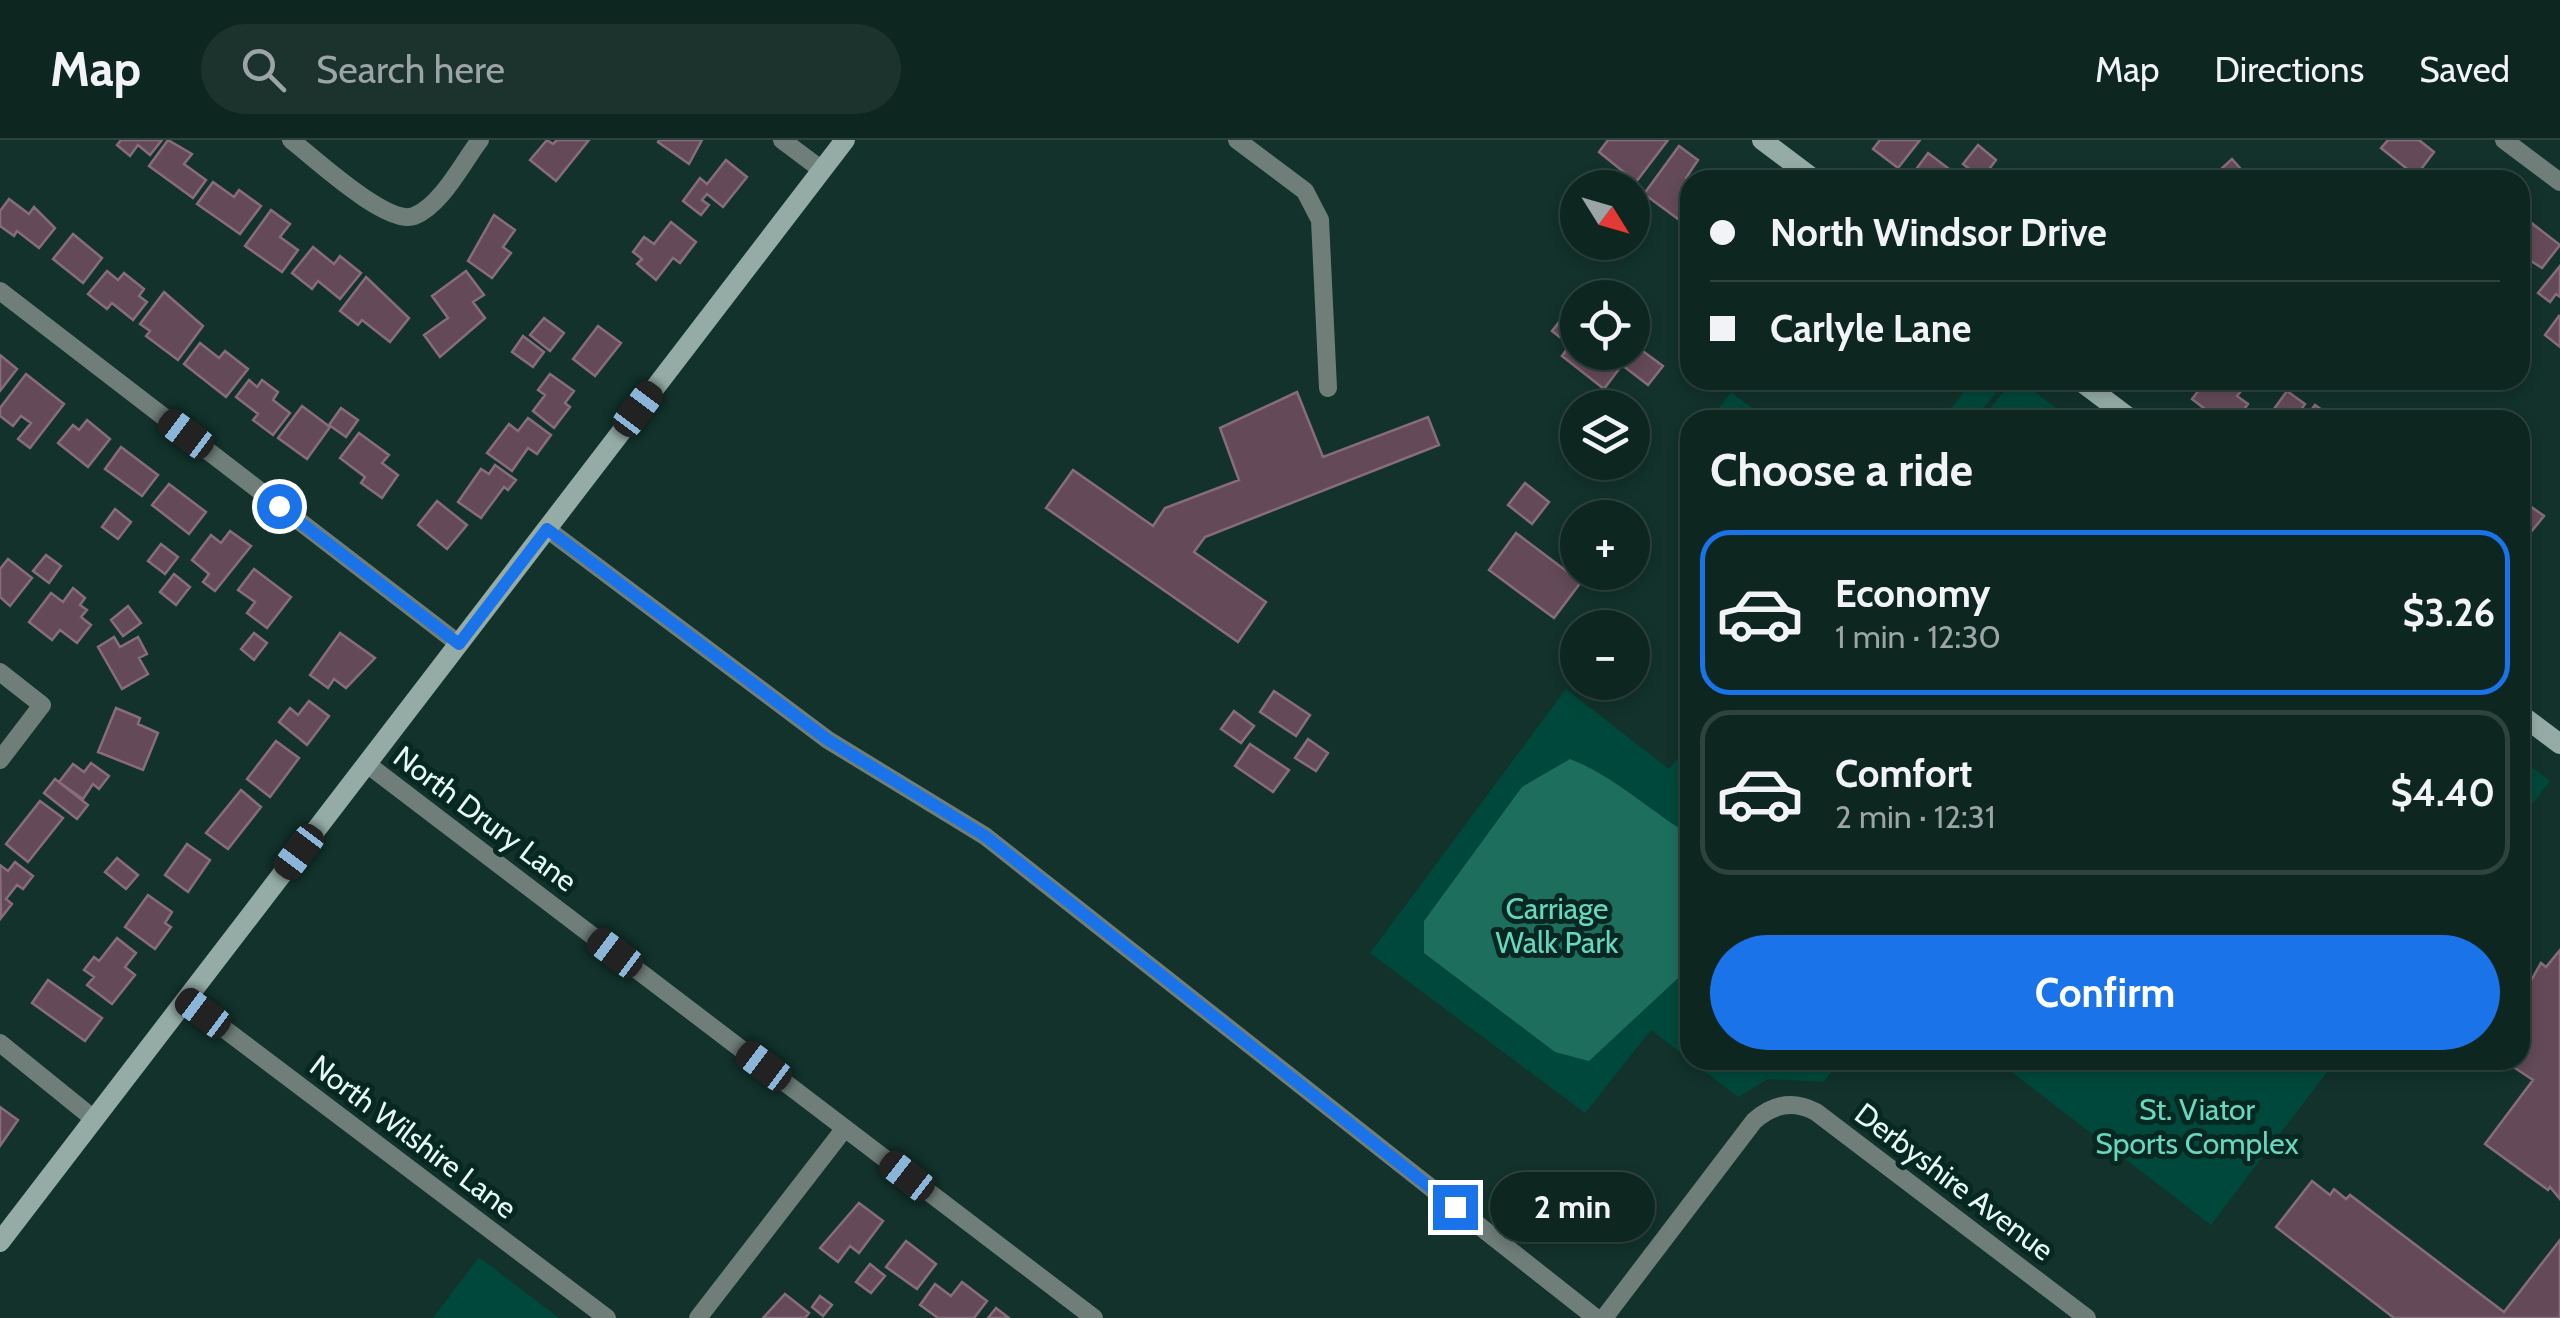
<!DOCTYPE html>
<meta charset="utf-8">
<style>
body{margin:0;font-family:Cabin,sans-serif;background:#1c322d;color:#f1f3f6;height:100vh;display:flex;flex-direction:column;font-size:38px;white-space:nowrap}
*{box-sizing:border-box;margin:0}
p{font-size:32px;color:#9ba5a5}
.icon{flex:none;width:55px;height:55px;fill:none;stroke:currentColor;stroke-width:2;stroke-linecap:round;stroke-linejoin:round}
.map{position:relative;flex:1;overflow:hidden}
.side{position:absolute;left:1680px;top:270px;width:850px;height:660px;display:flex;flex-direction:column;background:#0e2620;border-radius:30px;box-shadow:0 5px 15px #0003,0 0 0 2px #2e433e}
.side>*{flex:none}
.banner{position:absolute;left:1680px;top:30px;width:850px;height:220px;border-radius:30px;box-shadow:0 5px 15px #0003,0 0 0 2px #2e433e;display:grid;align-content:center;height:220px;padding:0 30px;background:#0e2620}
.needle{width:65px;rotate:127deg}
.buttons{position:absolute;left:1560px;top:30px;display:grid;gap:20px}
.buttons a{display:grid;place-items:center;width:90px;height:90px;border-radius:50%;background:#0e2620;box-shadow:0 5px 15px #0003,0 0 0 2px #2e433e;font-size:50px}
.end{position:absolute;width:45px;height:45px;margin:-22px;border:12px solid #1a73e8;background:#fff;box-shadow:0 0 0 5px #fff}
.from{border-radius:50%}
.bubble{position:absolute;height:70px;border-radius:35px;background:#0e2620;box-shadow:0 5px 15px #0003,0 0 0 2px #2e433e;font-size:32px;font-weight:700;line-height:70px;text-align:center}
.car{position:absolute;width:30px;height:60px;margin:-30px -15px;border-radius:12px;box-shadow:0 0 8px 2px #0007;background:linear-gradient(#222 24%,#8ab4d8 0 40%,#222 0 76%,#8ab4d8 0 86%,#222 0)}
.banner b{display:flex;align-items:center;gap:35px;height:95px;font-size:38px}
.banner b+b{border-top:2px solid #2e433e}
.banner i{width:25px;height:25px;background:#f1f3f6}
ul{padding:0;list-style:none}
li{display:flex;align-items:center;gap:30px;height:165px;margin:0 20px 15px;padding:0 10px;border:5px solid #2e433e;border-radius:30px}
li div{flex:1}
li b{display:block;font-size:38px}
li em{font-style:normal;font-weight:700}
li.active{border-color:#1a73e8}
li>.icon{width:90px;height:90px;stroke-width:1.5}
h2{padding:0 30px;font-size:45px;line-height:120px}
.button{display:flex;gap:20px;margin-top:auto;padding:20px 30px}
.button a{flex:1;height:115px;border-radius:60px;background:#1a73e8;color:#fff;font-size:40px;font-weight:700;line-height:115px;text-align:center}
header{display:flex;align-items:center;gap:60px;box-sizing:border-box;height:140px;padding:0 50px;background:#0e2620;border-bottom:2px solid #2e433e}
header strong{font-size:48px}
nav{display:flex;gap:55px;margin-inline-start:auto;font-size:35px}
.search{width:700px;height:90px;background:#1c322d;display:flex;align-items:center;gap:25px;box-sizing:border-box;padding:0 35px;border-radius:55px;color:#9ba5a5;font-size:38px}
.map>svg:first-child{display:block}
</style>
<header>
<strong>Map</strong>
<div class="search"><svg class="icon" aria-label="search" viewBox="0 0 24 24"><circle cx="10" cy="10" r="6"/><path d="M15 15l6 6"/></svg>Search here</div>
<nav><a>Map</a><a>Directions</a><a>Saved</a></nav>
</header>
<div class="map">
<svg width="2560" height="1178" viewBox="0 0 2560 1178">
<rect width="100%" height="100%" fill="#12322b"/>
<path fill="#00483b" d="M1973,240H2006L1974,280H1942Z
M2013,240H2019L2072,280H1981Z
M1731,252L1768,280H1710Z
M1566,549L1669,629L1690,603V920H1841L1824,942L1768,939L1738,957L1651,890L1585,973L1370,813Z
M2520,618L2550,641L2520,680Z
M1996,920H2336L2211,1085Z
M479,1117L559,1178H433Z"/>
<path fill="#1e6e5e" d="M1570,619C1614,636 1650,671 1690,695V827L1589,921L1555,912L1424,813V781L1522,647Z"/>
<path fill="#644a58" stroke="#886c7a" stroke-width="2.5" d="M121,0H162L150,15L138,5L130,16L117,5Z
M168,0L192,14L184,24L206,40L193,58L149,26Z
M547,0L553,4L557,0H589L556,41L530,20Z
M702,0L689,24L658,2L659,0Z
M1608,0H1668L1636,42L1599,12Z
M1880,0H1920L1898,28L1873,9Z
M2388,0H2419L2434,12L2416,36L2381,8Z
M1978,5L1996,20L1982,39L1963,24Z
M1679,6L1698,20L1686,38L1690,41L1689,87L1644,54Z
M1928,13L1953,32L1947,40L1909,39Z
M2232,19L2247,36L2209,40Z
M726,20L747,37L723,67L707,54L702,60L709,65L701,75L683,61L700,38L707,44Z
M213,42L234,57L239,50L261,66L240,94L197,64Z
M9,59L29,74L34,67L55,88L39,108L17,91L14,96L0,86V71Z
M271,70L290,84L280,97L298,110L282,132L245,106Z
M2520,74L2560,105L2542,128L2520,114Z
M494,75L515,90L503,107L511,113L492,138L468,121Z
M671,82L696,102L680,123L673,118L656,140L637,124L642,119L633,112L644,97L654,104Z
M73,94L102,118L83,143L53,119Z
M313,107L334,124L340,116L361,133L340,159L318,141L312,149L292,133Z
M2560,126V157L2556,154L2550,162L2538,153Z
M107,131L118,140L124,133L144,149L139,156L147,162L133,180L112,163L107,169L88,154Z
M466,131L484,155L473,162L485,178L440,217L424,195L448,178L432,156Z
M366,137L409,178L390,202L362,180L358,185L340,171Z
M164,152L203,186L178,220L146,196L150,191L140,184Z
M1578,158V212H1632V184L1646,194L1636,206L1663,226L1648,245L1622,225L1604,249L1562,216L1570,205L1552,191Z
M2559,176L2560,177V207L2545,195Z
M544,178L564,193L550,211L530,195Z
M598,186L621,203L595,236L573,219Z
M523,196L544,212L533,227L512,212Z
M200,203L219,218L225,211L248,229L226,257L184,224Z
M0,215L17,229L0,251Z
M26,234L64,264L30,308L18,299L31,283L21,276L13,286L0,276V268Z
M550,234L574,251L565,263L570,267L554,288L533,271L545,255L538,250Z
M249,240L257,247L262,240L278,252L273,260L290,273L273,295L253,280L258,274L236,257Z
M2207,240L2222,245L2226,240H2240L2246,245L2237,256L2248,264L2236,280H2219L2192,259Z
M2287,251L2305,264L2294,280H2266Z
M1297,252L1323,317L1428,277L1439,305L1205,397L1194,412L1266,462L1238,502L1046,368L1073,330L1153,386L1165,368L1239,340L1220,288Z
M2315,265L2333,278L2332,280H2304Z
M302,266L330,287L307,319L278,298Z
M341,268L358,280L346,297L329,285Z
M528,278L551,295L537,314L528,308L512,331L487,313L509,284L518,291Z
M87,280L110,299L88,327L58,303L73,285L79,290Z
M359,293L389,315L382,323L398,335L382,358L361,343L365,337L340,318Z
M121,307L158,335L142,356L105,329Z
M495,325L516,340L508,350L504,347L481,378L458,362L481,329L489,334Z
M1525,343L1549,362L1532,384L1508,365Z
M169,344L206,372L189,394L152,365Z
M437,361L467,385L447,409L418,385Z
M2530,366L2544,376L2526,398L2520,393V379Z
M115,369L131,382L118,399L102,387Z
M230,391L251,406L215,451L203,442L209,434L192,420L211,395L221,403Z
M1516,393L1581,442L1554,478L1489,430Z
M161,404L178,417L165,434L148,421Z
M46,415L61,426L49,443L33,431Z
M8,419L32,438L10,466L0,457V429Z
M254,429L291,457L267,488L247,473L255,462L238,450Z
M174,434L190,447L176,465L160,452Z
M73,448L85,458L80,465L87,470L81,477L91,485L77,503L60,490L52,500L29,482L51,453L63,462Z
M128,466L141,483L123,496L111,480Z
M254,493L267,503L254,520L241,509Z
M340,493L375,518L346,548L334,539L328,548L310,535Z
M114,497L120,507L138,497L147,514L139,518L148,534L122,549L98,507Z
M1274,551L1310,575L1296,596L1260,572Z
M309,561L329,576L307,605L279,582L290,568L298,575Z
M116,568L140,578L138,584L158,593L143,630L98,612Z
M1234,571L1254,586L1241,603L1221,589Z
M1308,599L1328,613L1316,631L1295,618Z
M276,601L299,618L270,657L247,639Z
M1250,604L1289,630L1273,652L1235,626Z
M91,623L109,636L99,649L93,644L83,659L59,642L73,624L84,632Z
M55,639L88,665L77,679L44,653Z
M241,650L261,667L228,709L206,693Z
M40,661L63,678L28,722L6,704Z
M187,704L210,720L188,752L165,735Z
M117,718L138,735L126,749L105,732Z
M15,722L33,736L23,749L17,745L6,759L12,764L1,778L0,725L8,731Z
M148,755L172,772L165,783L171,787L155,809L125,787Z
M117,798L136,813L125,827L135,835L112,864L87,845L94,837L84,830L94,817L99,821Z
M2560,810V1059L2550,1047L2548,1050L2485,1004L2533,940L2503,920H2520V860L2541,823L2546,827Z
M48,840L102,878L85,901L32,863Z
M0,967L18,980L0,1006Z
M2312,1041L2330,1055L2334,1049L2346,1059L2350,1055L2504,1172L2560,1100V1178H2394L2276,1087Z
M859,1063L883,1081L859,1113L850,1106L838,1122L820,1108Z
M906,1101L936,1124L917,1149L886,1127Z
M870,1124L885,1136L871,1153L856,1142Z
M962,1142L987,1161L974,1178H938L920,1165L935,1144L951,1156Z
M785,1154L809,1173L805,1178H763Z
M820,1156L832,1165L823,1176L812,1167Z
M996,1168L1009,1178H988Z"/>
<g fill="none" stroke-linecap="round" stroke-linejoin="round">
<path stroke="#6f7e79" stroke-width="18" d="M291,0C314,18 387,86 414,76C441,66 463,22 480,0
M782,0L822,30
M1237,0L1305,51L1320,80L1328,248
M2504,0L2560,42
M0,151L459,504
M547,389L828,600L985,696L1596,1178
M0,532L42,565L0,620
M367,624L1094,1178
M186,860L607,1178
M0,903L94,979
M698,1178L845,988
M1604,1178L1754,981C1773,964 1793,960 1816,972L2087,1178"/>
<path stroke="#95aca6" stroke-width="20" d="M1762,0L1815,40
M2079,240L2132,280
M2520,574L2560,604
M0,1102L845,0"/>
</g>
<g fill="none" stroke-linecap="round" stroke-linejoin="round">
<path stroke="#1a73e8" stroke-width="12" d="M279,366L459,504L547,389L828,600L985,696L1455,1067"/>
</g>
<g text-anchor="middle" stroke-width="10" stroke-linejoin="round" paint-order="stroke">
<g font-size="30" fill="#e7f9f4" stroke="#062821">
<text transform="translate(485 679) rotate(37)" y="10">North Drury Lane</text>
<text transform="translate(413 997) rotate(37)" y="10">North Wilshire Lane</text>
<text transform="translate(1954 1042) rotate(37)" y="10">Derbyshire Avenue</text>
</g>
<g font-size="30" fill="#67d8be" stroke="#062821">
<text x="1557" y="779">Carriage<tspan x="1557" dy="34">Walk Park</tspan></text>
<text x="2197" y="980">St. Viator<tspan x="2197" dy="34">Sports Complex</tspan></text>
</g>
</g>
</svg>
<div class="buttons">
<a><svg class="needle" viewBox="-14 -14 28 28"><path d="M0-13l5 13h-10z" fill="#e53935"/><path d="M0 13l5-13h-10z" fill="#9ba5a5"/></svg></a>
<a><svg class="icon" aria-label="locate" viewBox="0 0 24 24"><circle cx="12" cy="12" r="6"/><path d="M12 2v4M12 18v4M2 12h4M18 12h4"/></svg></a>
<a><svg class="icon" aria-label="layers" viewBox="0 0 24 24"><path d="M12 4l9 5-9 5-9-5zM3 14l9 5 9-5"/></svg></a>
<a>+</a>
<a>−</a>
</div>
<i class="end from" style="left:279px;top:366px"></i>
<i class="end" style="left:1455px;top:1067px"></i>
<div class="bubble" style="left:1490px;top:1032px;width:165px">2 min</div>
<i class="car" style="left:638px;top:269px;rotate:37deg"></i>
<i class="car" style="left:186px;top:294px;rotate:307deg"></i>
<i class="car" style="left:299px;top:712px;rotate:217deg"></i>
<i class="car" style="left:615px;top:813px;rotate:307deg"></i>
<i class="car" style="left:203px;top:873px;rotate:307deg"></i>
<i class="car" style="left:764px;top:926px;rotate:307deg"></i>
<i class="car" style="left:907px;top:1036px;rotate:308deg"></i>
<div class="banner">
<b><i class="from"></i>North Windsor Drive</b>
<b><i></i>Carlyle Lane</b>
</div>
<section class="side">
<h2>Choose a ride</h2>
<ul>
<li class="active"><svg class="icon" aria-label="car" viewBox="0 0 24 24"><path d="M5 17H2v-5l4-1 3-4h7l3 4 3 1v5h-3M9 17h6M6 11h13"/><circle cx="7" cy="17" r="2"/><circle cx="17" cy="17" r="2"/></svg><div><b>Economy</b><p>1 min · 12:30</p></div><em>$3.26</em></li>
<li><svg class="icon" aria-label="car" viewBox="0 0 24 24"><path d="M5 17H2v-5l4-1 3-4h7l3 4 3 1v5h-3M9 17h6M6 11h13"/><circle cx="7" cy="17" r="2"/><circle cx="17" cy="17" r="2"/></svg><div><b>Comfort</b><p>2 min · 12:31</p></div><em>$4.40</em></li>
</ul>
<div class="button"><a>Confirm</a></div>
</section>
</div>
